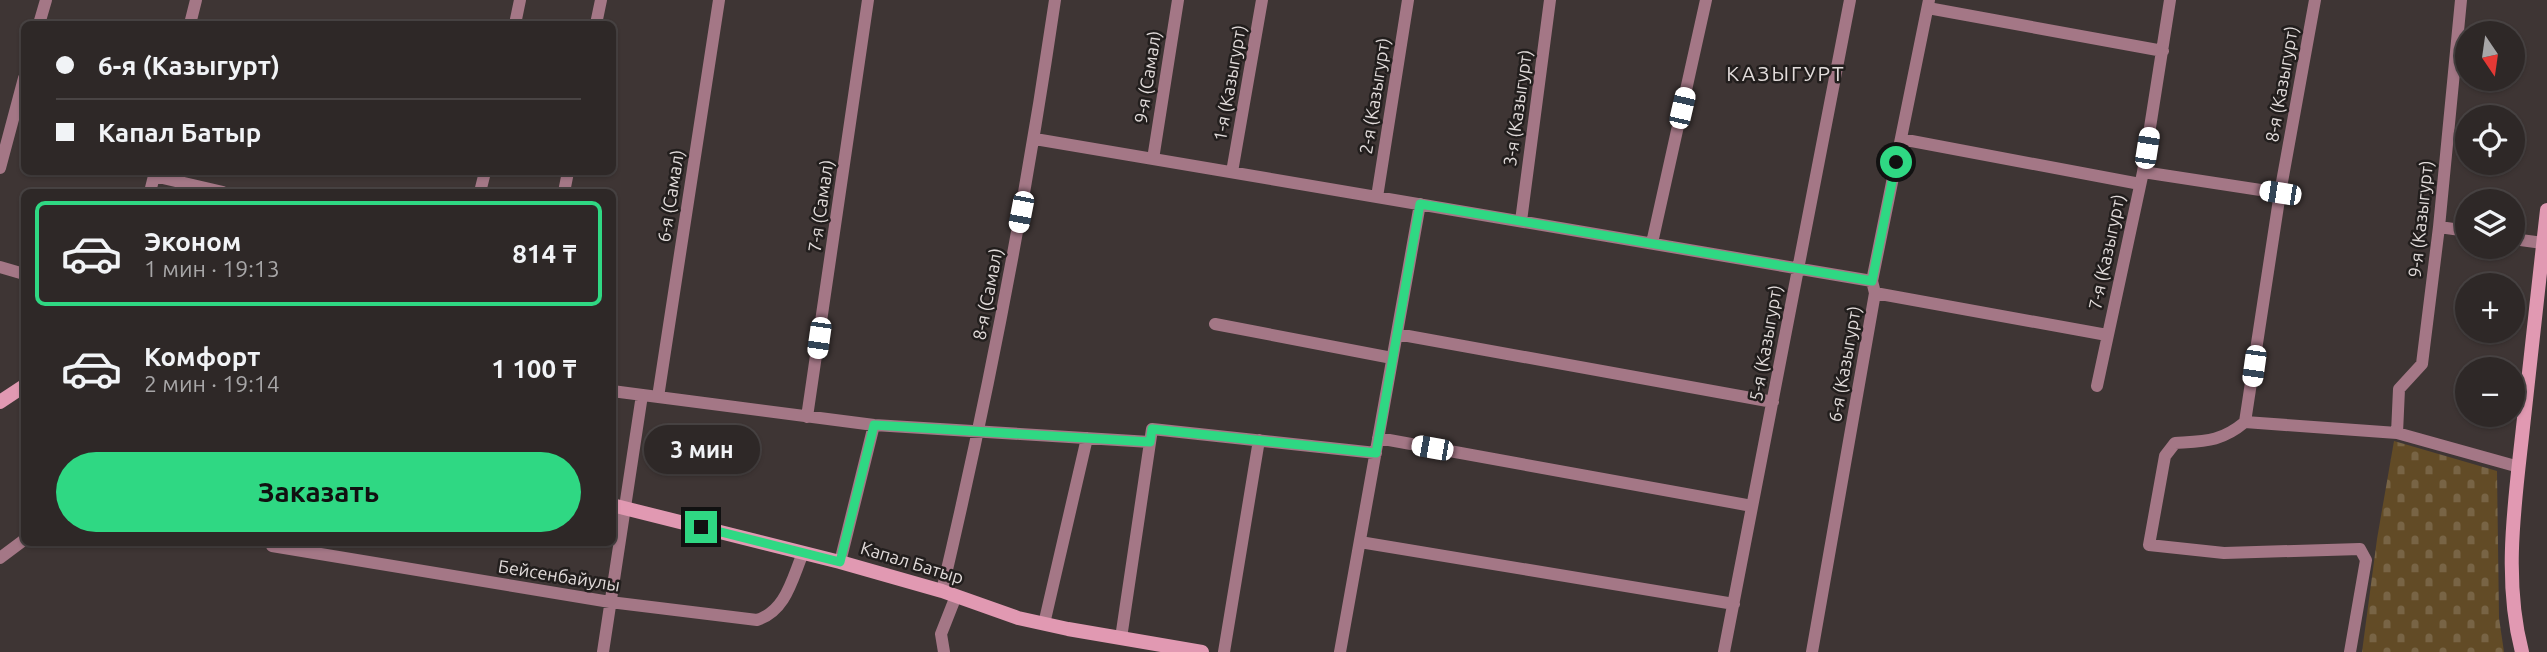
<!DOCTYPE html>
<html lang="ru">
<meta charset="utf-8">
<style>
body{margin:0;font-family:Ubuntu,sans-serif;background:#3a3433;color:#f1f3f6;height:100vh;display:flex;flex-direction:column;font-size:26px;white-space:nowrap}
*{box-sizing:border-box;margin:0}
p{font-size:23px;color:#a7a6a7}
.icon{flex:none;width:38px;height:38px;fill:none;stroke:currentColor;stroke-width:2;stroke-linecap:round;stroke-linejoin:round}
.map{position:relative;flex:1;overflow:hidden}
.drawer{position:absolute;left:21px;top:189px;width:595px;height:357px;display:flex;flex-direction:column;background:#2e2827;border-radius:10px;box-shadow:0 2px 5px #0004,0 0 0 2px #494444}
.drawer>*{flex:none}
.hud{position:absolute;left:21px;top:21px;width:595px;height:154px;border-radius:10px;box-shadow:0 2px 5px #0004,0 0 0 2px #494444;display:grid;align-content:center;height:154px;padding:0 35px;background:#2e2827}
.needle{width:46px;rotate:167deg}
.controls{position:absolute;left:2455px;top:21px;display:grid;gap:14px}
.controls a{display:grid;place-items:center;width:70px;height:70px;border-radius:50%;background:#2e2827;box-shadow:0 2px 5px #0004,0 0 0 2px #494444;font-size:35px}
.end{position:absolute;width:32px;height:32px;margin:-16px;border:9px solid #2fd883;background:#111;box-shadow:0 0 0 4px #111}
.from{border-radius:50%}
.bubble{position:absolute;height:49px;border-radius:24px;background:#2e2827;box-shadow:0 2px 5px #0004,0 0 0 2px #494444;font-size:23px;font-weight:600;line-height:49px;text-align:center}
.car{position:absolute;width:21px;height:42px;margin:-21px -10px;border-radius:9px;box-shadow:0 0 5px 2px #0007;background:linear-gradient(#fff 24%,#345 0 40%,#fff 0 76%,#345 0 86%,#fff 0)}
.hud b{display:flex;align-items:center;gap:24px;height:66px;font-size:26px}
.hud b+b{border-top:2px solid #494444}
.hud i{width:18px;height:18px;background:#f1f3f6}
ul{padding:12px 0 0;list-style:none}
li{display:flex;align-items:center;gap:21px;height:105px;margin:0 14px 10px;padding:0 21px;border:4px solid transparent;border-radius:10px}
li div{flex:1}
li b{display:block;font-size:26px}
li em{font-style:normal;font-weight:600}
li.selected{border-color:#2fd883}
li>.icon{width:63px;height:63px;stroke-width:1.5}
.button{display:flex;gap:14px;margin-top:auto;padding:14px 35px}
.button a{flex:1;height:80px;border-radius:42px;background:#2fd883;color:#111;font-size:28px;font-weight:600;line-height:80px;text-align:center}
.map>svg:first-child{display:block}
</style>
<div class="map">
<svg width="2547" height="652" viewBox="0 0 2547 652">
<defs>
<pattern id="cemetery-stones" width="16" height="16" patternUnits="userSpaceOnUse" patternTransform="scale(1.75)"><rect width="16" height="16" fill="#624b26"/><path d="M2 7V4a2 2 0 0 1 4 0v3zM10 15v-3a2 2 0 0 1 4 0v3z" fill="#786445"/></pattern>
</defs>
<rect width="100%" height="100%" fill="#3e3534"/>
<path fill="url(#cemetery-stones)" d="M2394,441L2497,471L2499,618L2504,652H2362L2377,539Z"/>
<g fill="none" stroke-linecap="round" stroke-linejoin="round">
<path stroke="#a47786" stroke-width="12" d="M1928,8L2163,51
M39,24L46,0
M190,24L196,0
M515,24L520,0
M596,24L601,0
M1035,139L1872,281
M1901,139L2140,184
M1153,159L1178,0
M0,168L24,78
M1232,172L1262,0
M2143,172L2280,193
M154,176L223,192
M150,192L155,172
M480,192L485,172
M564,192L568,172
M1377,197L1408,0
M1521,221L1550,0
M2439,227L2468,231
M2513,239L2543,243
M1652,243L1706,0
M0,267L24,274
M1875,293L2107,335
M1215,324L1392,358
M1397,334L1773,402
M2097,386L2143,172L2170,0
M612,391L874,425L1150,442
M658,397L719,0
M807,417L868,0
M2245,422L2280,193L2315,0
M2397,433L2399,389L2422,364L2439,227L2461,0
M1378,438L1752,506
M1360,542L1734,604
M272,546L610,602L757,620C786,611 792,579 803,553
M0,558L24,540
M840,562L874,425
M942,591C988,396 1026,199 1055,0
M1044,624L1087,438
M1121,638L1152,429L1376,453
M603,652L642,395
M944,652L941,634L956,596
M1224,652L1259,440
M1340,652L1420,204
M1724,652L1850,0
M1812,652L1875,293L1872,281L1929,0
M2350,652L2366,560L2360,549L2224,553L2149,545L2165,456L2175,443C2205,441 2221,442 2245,422L2397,433L2519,467"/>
<path stroke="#e199b2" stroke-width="14" d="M0,402L24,386
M612,505L840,562L942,591L1018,618L1068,629L1202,652
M2522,652C2502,576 2516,495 2524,418C2532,348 2539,279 2547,210"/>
</g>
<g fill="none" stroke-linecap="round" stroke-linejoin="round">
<path stroke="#2fd883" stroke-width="9" d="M701,527L840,562L874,425L1150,442L1152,429L1376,453L1420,204L1872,281L1896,162"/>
</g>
<g text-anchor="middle" stroke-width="5" stroke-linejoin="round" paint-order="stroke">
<g font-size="18" fill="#e2dcdb" stroke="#221e1d">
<text transform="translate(1148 77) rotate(-81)" y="6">9-я (Самал)</text>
<text transform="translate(1230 83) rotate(-80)" y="6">1-я (Казыгурт)</text>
<text transform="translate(2282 84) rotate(-80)" y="6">8-я (Казыгурт)</text>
<text transform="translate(1375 96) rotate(-81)" y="6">2-я (Казыгурт)</text>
<text transform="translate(1518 108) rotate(-82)" y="6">3-я (Казыгурт)</text>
<text transform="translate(671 196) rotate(-81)" y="6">6-я (Самал)</text>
<text transform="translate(821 206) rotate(-82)" y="6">7-я (Самал)</text>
<text transform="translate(2421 219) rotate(-84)" y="6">9-я (Казыгурт)</text>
<text transform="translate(2107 252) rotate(-78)" y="6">7-я (Казыгурт)</text>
<text transform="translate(988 294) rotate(-79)" y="6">8-я (Самал)</text>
<text transform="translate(1766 343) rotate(-80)" y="6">5-я (Казыгурт)</text>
<text transform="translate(1845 364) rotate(-80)" y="6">6-я (Казыгурт)</text>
<text transform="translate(912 563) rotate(17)" y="6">Капал Батыр</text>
<text transform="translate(559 576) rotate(9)" y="6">Бейсенбайулы</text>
</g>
<g font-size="21" letter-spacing="2" fill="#e2dcdb" stroke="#221e1d">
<text x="1786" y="81">КАЗЫГУРТ</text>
</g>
</g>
</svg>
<div class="controls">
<a><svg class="needle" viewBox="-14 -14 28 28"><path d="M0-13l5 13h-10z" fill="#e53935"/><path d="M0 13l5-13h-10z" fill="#a7a6a7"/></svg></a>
<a><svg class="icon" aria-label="locate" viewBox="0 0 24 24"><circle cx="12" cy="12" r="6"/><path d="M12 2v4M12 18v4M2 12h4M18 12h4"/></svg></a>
<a><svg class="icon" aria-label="layers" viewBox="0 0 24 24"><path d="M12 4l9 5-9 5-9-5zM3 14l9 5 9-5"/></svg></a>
<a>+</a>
<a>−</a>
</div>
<i class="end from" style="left:1896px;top:162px"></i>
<i class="end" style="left:701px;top:527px"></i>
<div class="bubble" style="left:644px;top:425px;width:116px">3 мин</div>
<i class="car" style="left:1682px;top:108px;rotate:13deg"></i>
<i class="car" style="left:2147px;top:148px;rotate:9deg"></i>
<i class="car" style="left:2280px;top:193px;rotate:279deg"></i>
<i class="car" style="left:1021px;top:212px;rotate:191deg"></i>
<i class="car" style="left:819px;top:338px;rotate:188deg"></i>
<i class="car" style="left:2254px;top:366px;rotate:188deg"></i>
<i class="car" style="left:1432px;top:448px;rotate:280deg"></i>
<div class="hud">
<b><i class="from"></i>6-я (Казыгурт)</b>
<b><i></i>Капал Батыр</b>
</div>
<section class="drawer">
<ul>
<li class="selected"><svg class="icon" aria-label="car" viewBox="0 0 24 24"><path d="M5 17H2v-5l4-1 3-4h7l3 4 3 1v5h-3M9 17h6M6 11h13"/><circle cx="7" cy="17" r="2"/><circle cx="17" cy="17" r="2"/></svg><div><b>Эконом</b><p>1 мин · 19:13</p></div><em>814 ₸</em></li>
<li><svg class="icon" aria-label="car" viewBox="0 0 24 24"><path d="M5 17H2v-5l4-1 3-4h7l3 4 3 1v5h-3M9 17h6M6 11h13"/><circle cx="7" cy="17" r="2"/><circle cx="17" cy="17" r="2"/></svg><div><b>Комфорт</b><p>2 мин · 19:14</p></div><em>1 100 ₸</em></li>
</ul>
<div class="button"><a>Заказать</a></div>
</section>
</div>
